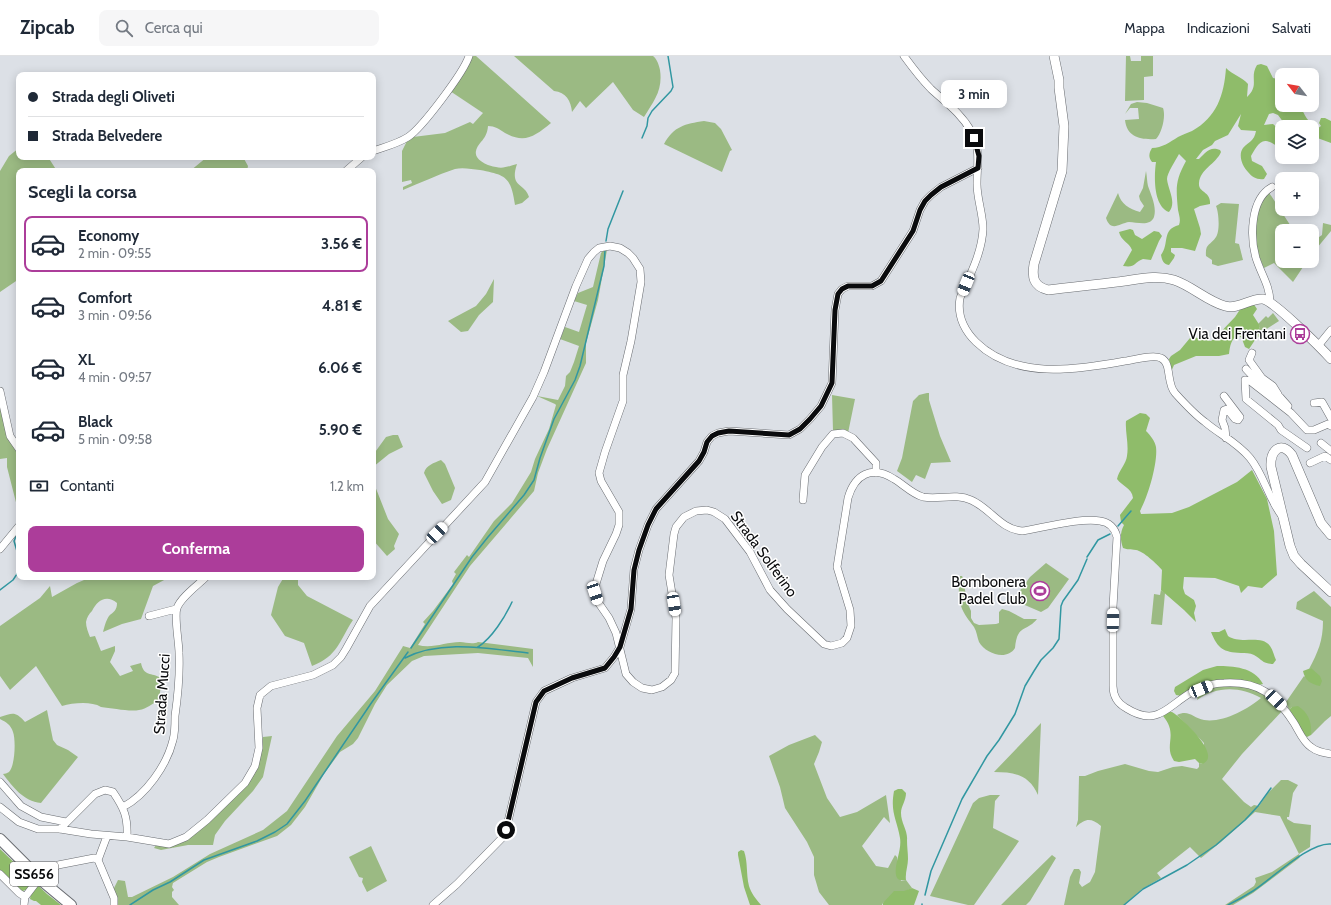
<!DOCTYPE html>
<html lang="it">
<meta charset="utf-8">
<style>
body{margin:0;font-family:Cabin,sans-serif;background:#f6f6f7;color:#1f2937;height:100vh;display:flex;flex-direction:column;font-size:15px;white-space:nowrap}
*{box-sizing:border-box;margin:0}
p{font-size:13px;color:#747a83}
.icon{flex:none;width:22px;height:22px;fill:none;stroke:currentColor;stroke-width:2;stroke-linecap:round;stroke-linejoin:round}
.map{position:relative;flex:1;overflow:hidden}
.details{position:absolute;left:16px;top:112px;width:360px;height:412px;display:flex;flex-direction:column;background:#fff;border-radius:8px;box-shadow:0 2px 10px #0003}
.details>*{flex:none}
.guide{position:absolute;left:16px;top:16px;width:360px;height:88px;border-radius:8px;box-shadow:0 2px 10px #0003;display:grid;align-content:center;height:88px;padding:0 12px;background:#fff}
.needle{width:26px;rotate:301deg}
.tools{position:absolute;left:1275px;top:12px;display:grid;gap:8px}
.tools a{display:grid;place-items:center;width:44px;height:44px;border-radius:8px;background:#fff;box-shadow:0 2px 10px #0003;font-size:20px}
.end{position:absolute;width:18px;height:18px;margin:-9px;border:5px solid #0a0b0d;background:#fff;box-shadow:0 0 0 2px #fff}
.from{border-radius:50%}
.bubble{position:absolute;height:28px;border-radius:8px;background:#fff;box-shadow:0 2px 10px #0003;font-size:13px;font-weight:700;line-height:28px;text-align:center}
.car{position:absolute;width:12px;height:24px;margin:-12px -6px;border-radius:5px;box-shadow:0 0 3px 1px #0007;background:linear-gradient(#fff 24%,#345 0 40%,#fff 0 76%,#345 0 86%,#fff 0)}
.guide b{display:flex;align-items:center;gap:14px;height:38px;font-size:15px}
.guide b+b{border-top:1px solid #e0e1e3}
.guide i{width:10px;height:10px;background:#1f2937}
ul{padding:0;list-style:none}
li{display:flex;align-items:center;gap:12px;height:56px;margin:0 8px 6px;padding:0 4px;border:2px solid transparent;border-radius:8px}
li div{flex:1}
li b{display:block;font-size:15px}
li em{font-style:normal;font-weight:700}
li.selected{border-color:#ac3d9a}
li>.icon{width:36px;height:36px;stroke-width:1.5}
h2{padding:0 12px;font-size:18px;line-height:48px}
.pay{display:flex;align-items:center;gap:10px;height:44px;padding:0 12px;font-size:15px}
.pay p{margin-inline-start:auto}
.primary-button{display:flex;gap:8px;margin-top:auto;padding:8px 12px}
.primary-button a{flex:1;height:46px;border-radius:8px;background:#ac3d9a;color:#fff;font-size:16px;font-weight:700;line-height:46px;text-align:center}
header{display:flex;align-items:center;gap:24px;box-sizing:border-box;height:56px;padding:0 20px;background:#fff;border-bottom:1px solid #e0e1e3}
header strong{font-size:19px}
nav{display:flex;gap:22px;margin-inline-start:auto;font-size:14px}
.search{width:280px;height:36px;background:#f6f6f7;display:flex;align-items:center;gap:10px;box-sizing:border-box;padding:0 14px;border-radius:8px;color:#747a83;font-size:15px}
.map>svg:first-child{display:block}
</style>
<header>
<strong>Zipcab</strong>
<div class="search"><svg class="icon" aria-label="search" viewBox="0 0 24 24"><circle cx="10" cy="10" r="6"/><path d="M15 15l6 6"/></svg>Cerca qui</div>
<nav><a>Mappa</a><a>Indicazioni</a><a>Salvati</a></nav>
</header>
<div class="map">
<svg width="1331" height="849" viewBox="0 0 1331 849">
<rect width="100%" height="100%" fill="#dce0e6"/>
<path fill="#9bba83" d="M473,0H476L551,67C535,80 525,88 505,77C499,73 495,70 488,70C487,84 478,86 476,95C474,104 488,110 496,111C503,113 510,110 517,108C509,132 525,127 529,141L522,147L515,149C511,121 506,119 480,114C472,113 462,111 455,113C437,119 420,127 403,134V131L412,127L411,124L402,126V95L407,85L413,81L445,77L470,66L473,68L483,57L450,35L464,16Z
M514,0H653C657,3 659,9 660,14C663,34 654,45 644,61L633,54L613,26L586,52L580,45L572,56C571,45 566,36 554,35Z
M1126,0H1130L1131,5H1141V0H1153V20L1144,21V44L1125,45Z
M1137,46L1147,47L1163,52C1166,60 1162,77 1156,83C1140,84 1127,81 1125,64L1139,63L1138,52H1130L1125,58L1131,48Z
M704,65L715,67L721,73L732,94L730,95L722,116L664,88C674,70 685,68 704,65Z
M19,92V101H48L57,115H19V223L0,236V115L9,100Z
M207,101H243L248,110L247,115H190Z
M1146,115C1147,120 1147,126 1148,130C1151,139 1157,151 1154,161C1150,171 1137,166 1129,166C1120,167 1111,177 1106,162L1118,137C1121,148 1129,153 1140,156L1144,150L1140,144L1139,140L1143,132Z
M1268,135L1294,175H1282V205H1307L1293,226L1274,207L1264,212C1261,205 1257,197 1256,189C1254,172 1256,148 1268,135Z
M1221,147L1239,148L1235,187L1239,188L1243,204L1218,210L1212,208V204L1206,200C1205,187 1210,190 1216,181C1220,175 1219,157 1216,150Z
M1323,167L1331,169V175L1312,198V186L1322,179Z
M607,194L598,244L586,287V307L547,393L538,417L534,435L470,510L418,589C432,593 446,586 460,586C466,586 472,589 478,586L533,593V611L528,602L478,597L424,600L412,605L387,629L375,648L358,682L353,688L340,696L324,718L305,751L291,769L277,780L219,801L207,806L173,827L172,831L174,834L172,836V841L179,849H115L113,834L118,824L125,825L128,841H132L173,821L210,798L263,774L287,755L337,680L375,635L402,592L403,590L410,592L425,568L423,566L433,555L453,528L452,525L456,518L454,516L467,499L469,501L494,465L512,447L531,416L535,403L549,373L556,349L555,348L537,340L558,344L565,330L566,320L570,316L574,306L579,290L560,283L565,271L579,276L587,249L574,245L578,237L593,231L601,197L603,195Z
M494,223L493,246L479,259L468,275L461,276L448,265L476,250L486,238Z
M1273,257L1279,265L1268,272L1255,284L1260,270L1258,268L1266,260L1268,262Z
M927,337H929V344L940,380L951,406L931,407L925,423L916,419L912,426L897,415L902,402L913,345L919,339Z
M832,339L855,343L848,377L833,375Z
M0,349L19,394V458L7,411V402L0,403Z
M393,379H398L403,391L389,398L373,411V399L386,381Z
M441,404L445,408L455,432L451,444L442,448L433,435L424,417C426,409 434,407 441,404Z
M373,425L388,463L399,478L394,490L395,493L387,500L373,484Z
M1046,507L1069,523L1048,552L1041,556L1013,544L1030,521Z
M960,520H962L963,522L967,546L971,555V562L974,567L979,569L996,568L999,567V556L1002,553L1009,555L1024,563H1037C1027,576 1017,568 1015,592C1007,605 986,598 979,586C977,581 977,576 974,571C969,564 964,559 961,550C958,541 959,532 959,522Z
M91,521H164L166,523L153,530L141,563L122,568L103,576C104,572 106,564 109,560C113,556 117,555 117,547C106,538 97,545 92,555C89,558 87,561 86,566C86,571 88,576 90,581L95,580L101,595L115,590V595L110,606L120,620L133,615L130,610L141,607C144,621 151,616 161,622V628L159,645C152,647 147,653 139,654C130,656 112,652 101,651C91,645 73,647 62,650L36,610L10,634L0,620V570L40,542L50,530L52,541L77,527Z
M284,521H298V529L307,540L353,564C339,585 338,600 312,610L304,587L285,580L271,559L278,531Z
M1161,534L1165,537L1162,569L1151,568L1154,538L1160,539Z
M1314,535L1331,551V660L1325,665L1311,679V672L1292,651L1289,654L1286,646L1304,620V621L1311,612L1309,613C1318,596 1323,585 1323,565L1296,553L1297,546Z
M1238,629L1263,636L1283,654L1242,698L1222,723L1244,746L1251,751L1254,749L1259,750L1268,737L1281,724H1288L1298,729L1293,737L1289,761H1287V763L1294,767L1311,769L1310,791L1299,798L1300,801L1298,803L1253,837L1233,849H1225L1254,830L1256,826L1255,822L1272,816L1299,798L1280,760L1255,756L1221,786L1201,802L1190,791L1157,817L1161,822L1142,833L1124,849H1064L1070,821L1074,813H1079L1081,816L1079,827L1082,831L1090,826L1095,816L1101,770C1091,762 1086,762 1076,771L1078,764L1079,720H1085L1098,715L1125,708L1149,715L1158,716L1173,711L1182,710L1197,713L1199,711V707L1203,708L1204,687L1177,659C1189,653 1193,662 1204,664C1222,667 1247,654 1261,642C1240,630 1216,630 1197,644C1199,627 1226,630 1238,629Z
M47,654L53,684L57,689L68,694L78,701L41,747C23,745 13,731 3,718C5,718 7,717 9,716C15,710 16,684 13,676C11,669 6,666 0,663V661C13,657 15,655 25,666Z
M1041,667L1038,739C1029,719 1015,716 994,716Z
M815,679L822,686L819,696L814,708L827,742L840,761L857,756L886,739L890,767L884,761L862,790L876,810L888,812L895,799L897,801L901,825L906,824L912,832L883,847L882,849H829L819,836L814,819V801L807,786L785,752L780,731L769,700L789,689Z
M272,680L263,721L253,735L225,765L215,779L213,789H188L161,794L154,792L158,786L187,781L254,718L260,703L263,681Z
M990,739H1000L995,745L993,772L1019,785L974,849H968L930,840L973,747L979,742Z
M371,790L387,825L367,836L362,826L363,822L359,821L349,801Z
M1052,799L1056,802L1030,845L1026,849H1001Z"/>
<path fill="#8fbc6a" d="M1261,8L1267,10L1273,22L1282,24V49H1301C1303,59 1309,67 1318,72L1321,70L1319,67L1321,62H1325L1331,65V87L1312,80V71H1287L1278,59L1273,57L1269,58L1264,69L1273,68L1282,76V94L1281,97L1278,90C1274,89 1270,85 1266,85C1259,84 1254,95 1251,100L1252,105L1262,110L1267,118L1264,123C1257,124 1252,121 1248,116C1242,110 1238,99 1243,92C1249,85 1254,86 1256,75L1241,74L1238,70L1241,58L1228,79L1215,85L1212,89L1203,94L1196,103H1199C1206,97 1209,90 1220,94L1221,96C1216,108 1200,113 1199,127C1198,137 1211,135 1210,148L1200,150L1194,153L1200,172L1201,178L1195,195L1182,192H1171V196L1175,199L1174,202L1169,209C1163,208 1162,204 1161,199C1170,187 1161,174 1179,169C1181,164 1179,159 1178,154C1176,132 1175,125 1186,105L1179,98C1176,104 1167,117 1167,123C1168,134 1177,146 1169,156C1153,150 1154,120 1156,106H1152C1148,101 1149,97 1152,92C1162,92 1170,86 1178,81C1182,79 1187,77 1192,75C1217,61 1224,39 1226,12C1233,19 1242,21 1248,28L1247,41C1260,29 1249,22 1257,9Z
M1130,173L1133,174L1135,179L1142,183L1154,175L1159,176L1162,180L1159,185L1151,204L1143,203C1133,207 1136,212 1123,210L1132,194C1129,186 1121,185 1119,176Z
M1253,247L1257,253L1253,259L1260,270L1255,284L1249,293L1245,291L1242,283L1239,279C1231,282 1230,290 1229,298L1219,300H1196L1174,309L1171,316L1169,303L1171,300L1180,294L1190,282L1193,281L1211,285L1215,282L1235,261L1241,252Z
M1140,357L1146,358L1150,362L1146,375C1150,379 1155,385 1156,391C1158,407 1148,441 1140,455L1141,458L1172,457L1189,451L1237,426L1252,414L1267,443L1274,475L1277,519L1262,532L1248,530L1241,537L1239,530L1215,522L1184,521L1183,532L1185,538L1194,544L1196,550L1194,557L1196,566L1184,554L1161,534L1162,514C1157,508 1143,495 1136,494C1130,493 1128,494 1123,492C1120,483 1120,477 1124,469L1121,466L1120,459L1133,442C1132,432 1122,430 1117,423C1119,414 1126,408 1127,400C1129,388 1125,376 1126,365Z
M1225,573L1228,580C1241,589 1261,578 1270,590C1273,594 1274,600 1276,604L1273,608C1261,607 1263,604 1254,599C1250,597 1245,597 1241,597C1223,596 1218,593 1211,576H1219Z
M1217,610C1233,610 1254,611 1263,628L1259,629L1234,624L1182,640L1176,639L1174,635L1175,631L1203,614Z
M1311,612L1320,620L1322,625L1320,630C1310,628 1305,624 1303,615Z
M1298,650C1309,657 1312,667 1311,679L1307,681L1303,677L1289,654L1292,651Z
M1168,656H1172C1182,662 1210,689 1208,701C1208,705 1205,706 1203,708L1199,707L1195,703L1179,706L1174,705C1163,689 1179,679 1163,660Z
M898,733H902L906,737C906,745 901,750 901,757C901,767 908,775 907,784C907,791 908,797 908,803C908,810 905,817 906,824C901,825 897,824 896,819C894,808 902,794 900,782C897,763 890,757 894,735Z
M0,793L47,838L61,849H41L36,845H34L30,843L31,837L25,834L19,837L0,817Z
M741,794L744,795C748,806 746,818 749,830C751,837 756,843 761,849H750L744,831L738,799V796Z
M912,832L919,835L914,849H883V847L894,835H904Z"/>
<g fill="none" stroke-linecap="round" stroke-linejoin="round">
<path stroke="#3197a1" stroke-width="1.5" d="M642,82L647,70L648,62L652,55L671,35L673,31L668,0
M606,185L608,173L623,135
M1118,470L1131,455
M17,478L14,485L19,502
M1087,501L1098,484L1110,478
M0,534L13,524L19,515
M478,591C492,582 505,561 512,546
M411,592L472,501L488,481L524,439L534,424L540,402L554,363L575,324L580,310L604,210L605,194
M405,602C442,583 489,593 528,597
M925,839L931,815L962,743L987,700L999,684L1015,658L1025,630L1034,615L1041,604L1053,592L1059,583L1061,550L1063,545L1078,524L1087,503
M922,848V849
M130,849L153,834L170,826L204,804L257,785L275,776L287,768L305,745L372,646L408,596
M1124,849L1143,833L1187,809L1216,789L1245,764L1258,750L1271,732
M1228,849C1236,845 1245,840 1253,835C1272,823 1309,786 1331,788"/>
<g stroke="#696c71" stroke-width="8">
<path id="minor" d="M904,0C912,11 921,23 931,33C945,46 961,57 971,75C981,93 977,108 977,128C977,143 983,158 983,173C982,197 969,221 960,242C957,259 964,274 976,286C1015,324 1076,314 1125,305C1134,304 1153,298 1161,302C1172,307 1166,327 1175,337C1184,347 1194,358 1205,366C1219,378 1238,387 1250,402C1264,419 1268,442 1282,460
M373,95C384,91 397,88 408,81C422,72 464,16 469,0
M346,115L362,101
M1270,246C1270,230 1261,218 1256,202C1250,181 1250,143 1272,131
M1318,290L1331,274
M1252,297L1249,304L1262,322L1273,330L1278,338
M1246,313L1259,327L1280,341L1288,350
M0,335L10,380L19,393
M1224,340L1240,361L1238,364L1235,363L1227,353L1224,354L1222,364L1225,372L1226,382
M1314,347L1322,346L1331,362
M1321,387L1331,395
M1307,392L1281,374L1278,369L1246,343L1245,324L1250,325L1291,357L1307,374H1314L1328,368L1331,370
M1310,407L1325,400L1331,404
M803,444L805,419L822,391L833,378L843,377L853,382L876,407V417
M0,493L19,470
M149,560L176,553
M0,726L21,750L41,761L66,766
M0,751L19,766L38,773H60L91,778L127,781L169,788L186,781L207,764L245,727L255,710L259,692L257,652L260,639L271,630L313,619L333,609L341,601L346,593L370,550L485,426L533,341L544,316L576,230L588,203L594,196L599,192L610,190L620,192L628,197L633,202L640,213L641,226L631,285L623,319V345L605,396L599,417L601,425L619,456V469L616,478L603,505L595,531V537L598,546L609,562L616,577L626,618L633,626L642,632L652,634L662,631L671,624L675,617L676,562L669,519L674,478L676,471L684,461L696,455L707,454L714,456L725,463L750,496L770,534L787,553L824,588L831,590L842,587L847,582L851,570L850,554L837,511L848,442C855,418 872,409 894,423C903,428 912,438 923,441C939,444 955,437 971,444C990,452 1000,473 1022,475C1041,472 1083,461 1100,465C1109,466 1115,472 1117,481L1113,551V630C1113,639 1117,647 1126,652C1158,672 1167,650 1192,636C1202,631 1214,627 1224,627C1259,625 1276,639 1294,667C1299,675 1303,686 1311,691C1317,696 1324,697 1331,698
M123,751C146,739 167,709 173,684C175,677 175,668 175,660C178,639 180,618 179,597C179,586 174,561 177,552C181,541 198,529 206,521
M60,773L95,738L105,734L113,736C124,752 128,761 127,781
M107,780L98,804L114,842V849
M0,818L19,837L25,841L24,849
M45,818L58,809L94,802L98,804
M25,841L35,828
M433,849L457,828L503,781L506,774L536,646L544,635L572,622L605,612L614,601L620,591L631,553L634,513L639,494L648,469L656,453L699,405L704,396L707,386L712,380L718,377L729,375L789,379L800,373L810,363L821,350L832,327L835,254L838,238L842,233L848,230H872L881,225L913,175L920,154L925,145L931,139L941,131L978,112"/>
</g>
<g stroke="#696c71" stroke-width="10">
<path id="major" d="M1054,0L1059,24V32L1064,70L1062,115L1034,208C1032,221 1033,230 1048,234C1071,231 1094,229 1117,226C1136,224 1155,218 1174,224C1192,230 1207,245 1225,250C1238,254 1250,242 1263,243C1274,245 1322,293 1331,303
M1331,479L1321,467L1292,399C1280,383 1270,396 1271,411L1290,490L1294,500L1301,508L1331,536"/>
</g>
<g stroke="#696c71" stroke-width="12">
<path id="highway" d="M0,783L42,825L71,849"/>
</g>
<use href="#minor" stroke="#fff" stroke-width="7"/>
<use href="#major" stroke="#fff" stroke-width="9"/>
<use href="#highway" stroke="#fff" stroke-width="10"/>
</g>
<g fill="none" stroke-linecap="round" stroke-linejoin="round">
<path stroke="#0a0b0d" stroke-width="5" d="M506,774L536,646L544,635L572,622L605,612L614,601L620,591L631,553L634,514L639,494L648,469L656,453L699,405L704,396L707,386L712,380L718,377L729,375L789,379L800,373L810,363L821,350L832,327L835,254L838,238L842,233L848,230H872L881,225L913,175L920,154L925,145L931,139L941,131L978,112L979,100L974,82"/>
</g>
<defs>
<g id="bus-ring" transform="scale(1)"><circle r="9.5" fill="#fff" stroke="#ac3d9a" stroke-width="1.5"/><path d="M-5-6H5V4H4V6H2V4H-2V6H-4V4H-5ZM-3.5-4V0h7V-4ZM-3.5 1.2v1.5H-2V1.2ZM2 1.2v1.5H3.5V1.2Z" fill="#ac3d9a"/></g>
<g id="stadium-ring" transform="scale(1)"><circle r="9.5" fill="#fff" stroke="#ac3d9a" stroke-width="1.5"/><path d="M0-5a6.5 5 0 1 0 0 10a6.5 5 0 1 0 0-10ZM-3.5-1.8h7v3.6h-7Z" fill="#ac3d9a"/></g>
</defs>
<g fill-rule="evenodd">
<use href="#bus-ring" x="1300" y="278"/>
<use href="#stadium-ring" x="1040" y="535"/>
</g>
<g text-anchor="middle" stroke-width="3" stroke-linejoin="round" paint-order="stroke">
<rect fill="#fff" stroke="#545456" stroke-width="1" x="10" y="806" width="48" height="24" rx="3"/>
<g font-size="14" font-weight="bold" fill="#0a0b0d">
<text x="34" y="823">SS656</text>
</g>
<g font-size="15" fill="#0a0b0d" stroke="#fff" text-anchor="end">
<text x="1286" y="283">Via dei Frentani</text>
<text x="1026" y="531">Bombonera<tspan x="1026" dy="17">Padel Club</tspan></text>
</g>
<g font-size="15" fill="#0a0b0d" stroke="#fff">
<text transform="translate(764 498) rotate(54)" y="5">Strada Solferino</text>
<text transform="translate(162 638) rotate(-86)" y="5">Strada Mucci</text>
</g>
</g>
</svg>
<div class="tools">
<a><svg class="needle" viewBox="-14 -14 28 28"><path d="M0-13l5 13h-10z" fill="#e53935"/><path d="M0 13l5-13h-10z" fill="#747a83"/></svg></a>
<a><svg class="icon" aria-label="layers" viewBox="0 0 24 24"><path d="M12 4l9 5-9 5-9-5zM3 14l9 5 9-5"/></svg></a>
<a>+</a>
<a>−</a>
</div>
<i class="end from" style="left:506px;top:774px"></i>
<i class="end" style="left:974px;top:82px"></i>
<div class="bubble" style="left:941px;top:24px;width:66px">3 min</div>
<i class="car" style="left:966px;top:228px;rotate:202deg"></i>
<i class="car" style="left:437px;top:477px;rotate:45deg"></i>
<i class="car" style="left:595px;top:537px;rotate:162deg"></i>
<i class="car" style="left:674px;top:548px;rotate:171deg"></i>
<i class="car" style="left:1113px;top:564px;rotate:1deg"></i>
<i class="car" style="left:1201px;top:633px;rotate:68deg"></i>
<i class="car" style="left:1276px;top:644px;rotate:134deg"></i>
<div class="guide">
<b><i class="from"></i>Strada degli Oliveti</b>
<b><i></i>Strada Belvedere</b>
</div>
<section class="details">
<h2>Scegli la corsa</h2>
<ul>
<li class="selected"><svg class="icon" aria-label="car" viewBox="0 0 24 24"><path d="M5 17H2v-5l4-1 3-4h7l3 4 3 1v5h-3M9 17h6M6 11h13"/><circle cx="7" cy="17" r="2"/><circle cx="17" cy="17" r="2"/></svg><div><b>Economy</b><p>2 min · 09:55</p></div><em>3.56 €</em></li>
<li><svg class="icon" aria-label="car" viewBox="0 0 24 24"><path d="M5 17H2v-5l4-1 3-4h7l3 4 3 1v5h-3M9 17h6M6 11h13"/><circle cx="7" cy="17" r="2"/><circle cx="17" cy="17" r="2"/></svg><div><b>Comfort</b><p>3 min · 09:56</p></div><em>4.81 €</em></li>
<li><svg class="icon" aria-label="car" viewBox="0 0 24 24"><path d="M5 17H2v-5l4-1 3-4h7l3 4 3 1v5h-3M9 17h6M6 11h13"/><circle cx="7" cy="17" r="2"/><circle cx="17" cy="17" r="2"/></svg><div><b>XL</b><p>4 min · 09:57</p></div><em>6.06 €</em></li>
<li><svg class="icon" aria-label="car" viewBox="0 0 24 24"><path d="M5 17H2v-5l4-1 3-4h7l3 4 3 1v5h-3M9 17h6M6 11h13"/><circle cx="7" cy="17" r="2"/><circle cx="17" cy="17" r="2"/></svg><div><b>Black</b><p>5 min · 09:58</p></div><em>5.90 €</em></li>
</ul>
<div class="pay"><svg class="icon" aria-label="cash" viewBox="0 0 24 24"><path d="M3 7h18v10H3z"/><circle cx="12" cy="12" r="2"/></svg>Contanti<p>1.2 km</p></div>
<div class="primary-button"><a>Conferma</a></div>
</section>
</div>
